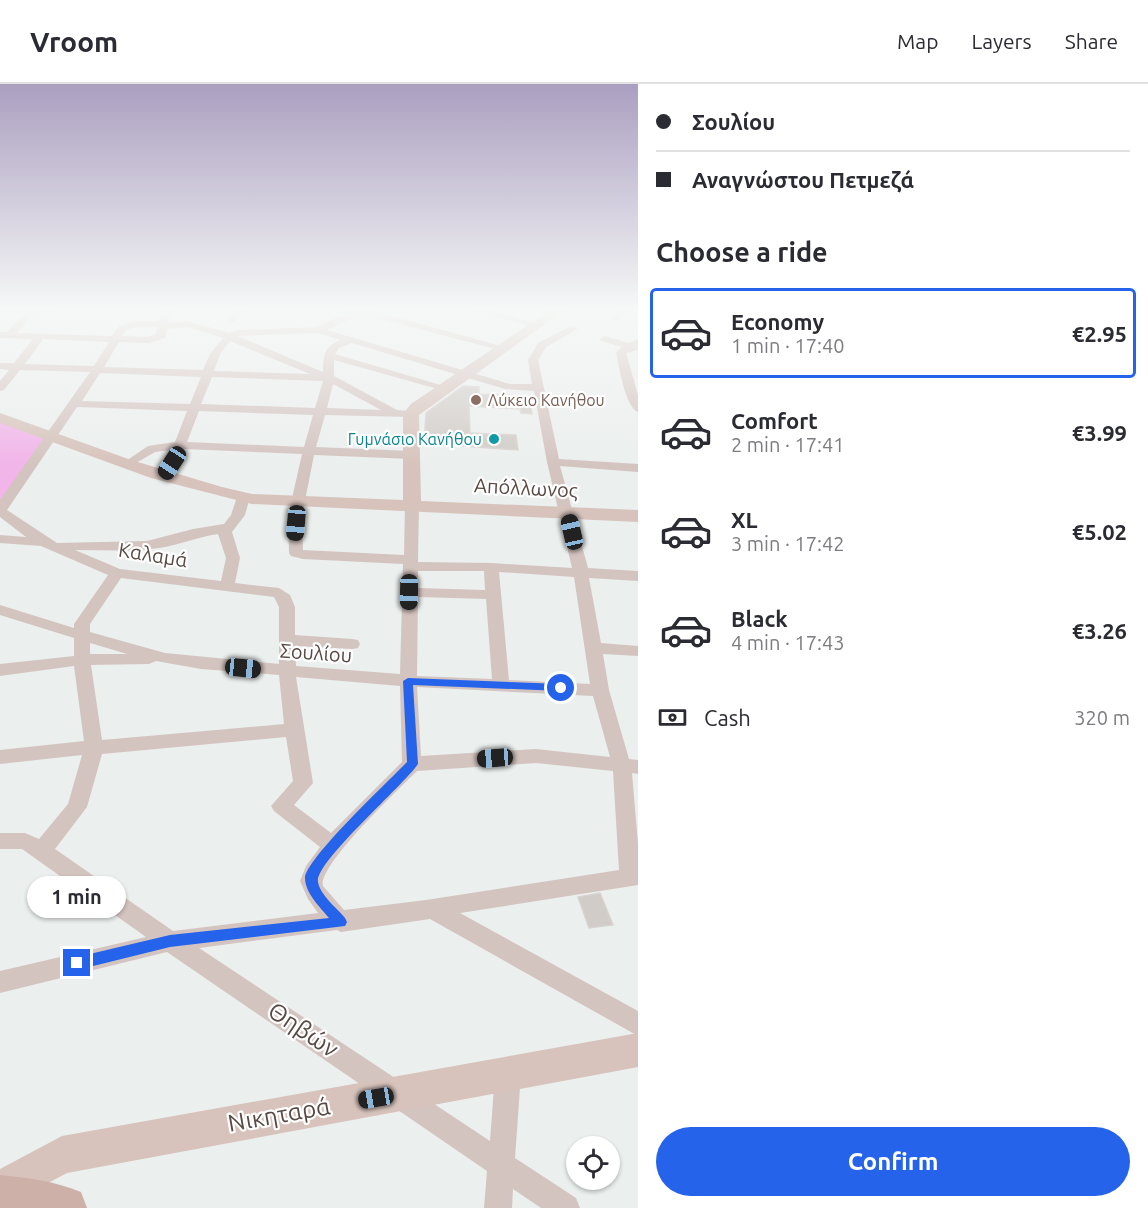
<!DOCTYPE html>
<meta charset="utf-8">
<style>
body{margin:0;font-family:Ubuntu,sans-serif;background:#f2f2f3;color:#2b2b33;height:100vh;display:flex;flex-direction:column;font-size:22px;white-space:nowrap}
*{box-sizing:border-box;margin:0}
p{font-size:20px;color:#7c7c81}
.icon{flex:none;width:33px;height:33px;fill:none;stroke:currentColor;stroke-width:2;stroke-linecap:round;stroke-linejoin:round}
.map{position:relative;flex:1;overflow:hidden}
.drawer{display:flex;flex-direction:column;background:#fff;width:510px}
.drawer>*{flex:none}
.guide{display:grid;align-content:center;height:132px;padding:0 18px;background:#fff}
.fabs{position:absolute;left:566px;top:1052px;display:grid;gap:12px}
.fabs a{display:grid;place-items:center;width:54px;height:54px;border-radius:50%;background:#fff;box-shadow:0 2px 4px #0004;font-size:30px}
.end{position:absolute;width:27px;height:27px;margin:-14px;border:8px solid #2563eb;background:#fff;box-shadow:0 0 0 3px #fff}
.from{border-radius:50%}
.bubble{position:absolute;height:42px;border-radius:21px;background:#fff;box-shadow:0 2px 4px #0004;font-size:20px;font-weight:600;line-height:42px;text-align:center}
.car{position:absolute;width:18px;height:36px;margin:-18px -9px;border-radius:8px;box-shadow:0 0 4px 2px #0007;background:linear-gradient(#222 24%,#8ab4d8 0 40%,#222 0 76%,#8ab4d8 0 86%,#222 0)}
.guide b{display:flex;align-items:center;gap:21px;height:57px;font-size:22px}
.guide b+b{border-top:2px solid #e1e1e2}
.guide i{width:15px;height:15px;background:#2b2b33}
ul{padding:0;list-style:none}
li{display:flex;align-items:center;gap:18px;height:90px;margin:0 12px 9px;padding:0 6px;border:3px solid transparent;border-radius:6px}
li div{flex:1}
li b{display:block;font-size:22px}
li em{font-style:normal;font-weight:600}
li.current{border-color:#2563eb}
li>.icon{width:54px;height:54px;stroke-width:1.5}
h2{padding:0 18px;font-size:27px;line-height:72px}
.pay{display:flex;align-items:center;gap:15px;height:66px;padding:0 18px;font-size:22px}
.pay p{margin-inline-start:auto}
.button{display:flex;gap:12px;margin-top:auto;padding:12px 18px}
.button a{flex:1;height:69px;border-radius:36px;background:#2563eb;color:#fff;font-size:24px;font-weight:600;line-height:69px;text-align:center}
header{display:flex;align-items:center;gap:36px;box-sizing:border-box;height:84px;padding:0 30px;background:#fff;border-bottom:2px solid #e1e1e2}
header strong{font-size:28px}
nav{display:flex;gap:33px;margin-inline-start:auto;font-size:21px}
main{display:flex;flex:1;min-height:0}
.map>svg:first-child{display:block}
</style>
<header>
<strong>Vroom</strong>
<nav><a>Map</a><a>Layers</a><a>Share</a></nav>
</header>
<main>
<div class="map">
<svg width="638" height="1124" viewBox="0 0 638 1124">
<rect width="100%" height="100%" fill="#ebefee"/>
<path fill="#f1b5e9" d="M0,334L49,352L0,426Z"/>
<path fill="#d1ccc8" stroke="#d8d3cf" stroke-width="1.5" d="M463,302L479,303V310L529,312L532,330L521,329L520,325L469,322L470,349L516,351L518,366L424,359L426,329Z
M600,809L613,841L589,844L578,813Z"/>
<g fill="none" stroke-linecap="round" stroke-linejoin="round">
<path fill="#d4c4c0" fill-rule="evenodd" d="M0,224H26L35,226L63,224L31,233L17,249L112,252L119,242L135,237H159L164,228L158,224H169L174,227L167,239L188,237L229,249L238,246L316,243L351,227L346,224H363L508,264L503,267L361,230L327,246L510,300H532L528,276L538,259L571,242L579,244L546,263L538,276L559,375L638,380V388L560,382L588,484L638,487V497L589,494L601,559L638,562V572L603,570L609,606L629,675L638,676V690L632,689L638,760V801L460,829L638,927V952L430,835L341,848L337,846L199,864L490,1057L495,990L499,981L508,977L517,981L521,990L515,1074L576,1114L580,1124H541L513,1105L512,1124H484L487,1087L167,868L0,909V887L146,853L22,765H0V749H25L39,755L68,720L82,671L0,680V666L84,657L74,582L0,592V580L74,572V554L0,531V521L74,544V540L108,491L41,462L0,459V451L26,453L0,433V416L90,288L20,286L4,306L0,307V297L9,286L0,285V279H14L33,255L0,254V248H7L24,229L0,227ZM136,243H157L156,250L148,253L122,252L126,246ZM188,243L223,254L210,270L203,286L104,283L119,258L149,259L165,254L167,245ZM317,249L341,256C325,261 323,272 323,288L237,252ZM43,255L109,258L94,282L25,280ZM230,257L310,290L214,287L220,270ZM352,259L505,305L534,307L547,378L572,484L491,479L418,478L419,420L412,416L405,420L404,471L303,466L302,432L314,371L412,375L418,371L412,367L316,363L325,331L411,333L417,330L411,327L397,326L334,292V276L445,307L451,304L335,270L339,264ZM100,289L201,293L190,320L82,317ZM212,293L323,297L315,324L201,320ZM333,300L381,326L327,324ZM77,323L187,327L175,358L148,362L123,379L129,383L155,368L171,366L159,391L165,395L171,391L184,365L302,370L288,432L289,469L291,472L303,475L403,480L400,590L296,582L295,562L352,565L358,564L360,560L358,556L352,555L295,551V523L290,511L279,504L235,499L240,474L232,448L245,431L250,413L248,410H238L231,431L224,440L193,445L147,457L57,459L7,426ZM199,327L313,331L304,363L187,358ZM218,450L226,474L221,497L120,485L75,466C103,466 132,468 159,464C179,461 198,453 218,450ZM418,487H484L485,506L418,504ZM499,488L574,493L590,600L509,596ZM121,494L274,513L279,523V580L165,569L90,548V540ZM418,513L486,515L492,595L417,592ZM90,559L127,570H90ZM156,577L201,585L279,591L284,640L102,656L91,581L149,580ZM296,593L400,602L402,678L331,749L294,721L313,699ZM417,603L593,612L610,673L536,665L421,672ZM286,653L293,697L271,722L274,727L320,763L306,782L300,797L308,815L318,829L173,847L55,765L87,723L102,670ZM536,679L613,687L619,786L426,816L344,826L323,802C317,782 400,704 417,687Z
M234,224H243L235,238L232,239L227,236Z
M464,224H479L542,241L537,244Z
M622,224H632L618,236H612V232Z
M605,252L629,259L638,255V266L626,269L638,311V328C625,323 619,282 616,268L622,263L601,257L600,255Z"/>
<path fill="#d7c3bc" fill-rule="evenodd" d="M553,224H567L419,331L421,417L638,426V438L252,420L151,394L0,339V329L131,376L222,403L252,410L403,416V330L411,320Z
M638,949V983L67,1089L33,1107L14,1123L0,1124V1085L62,1052Z"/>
<path fill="#cdb1a9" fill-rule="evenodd" d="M0,1091C29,1094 54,1097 81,1108L87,1124H0Z"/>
</g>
<linearGradient id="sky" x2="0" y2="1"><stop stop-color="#ab9fc0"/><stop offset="0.59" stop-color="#f6f8f7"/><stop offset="1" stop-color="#f6f8f7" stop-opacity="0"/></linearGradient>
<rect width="638" height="381" fill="url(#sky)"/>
<path fill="#2563eb" d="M408,594L561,600L566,604L561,607L413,601L418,680C404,701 314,779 318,798C320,811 337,824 345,834L347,838L345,842L170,863L77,886L72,884L70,879L72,875L77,873L170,851L329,834C320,823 306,810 305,795C303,777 390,696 407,678L403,597Z"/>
<circle fill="#8d6e63" stroke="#fff" stroke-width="2" cx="476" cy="316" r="6"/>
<circle fill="#0f9aa8" stroke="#fff" stroke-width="2" cx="494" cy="355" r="6"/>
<g text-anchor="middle" stroke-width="4.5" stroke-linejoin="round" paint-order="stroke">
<g font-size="16" fill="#785e54" stroke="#fff" text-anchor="start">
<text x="488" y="322">Λύκειο Κανήθου</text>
</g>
<g font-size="16" fill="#0d838f" stroke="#fff" text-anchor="end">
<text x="482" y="361">Γυμνάσιο Κανήθου</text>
</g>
<g font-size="20" fill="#5a4843" stroke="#fff">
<text transform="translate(526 404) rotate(3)" y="7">Απόλλωνος</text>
<text transform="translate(153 471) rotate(9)" y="7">Καλαμά</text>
<text transform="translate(316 569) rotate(4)" y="7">Σουλίου</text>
</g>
<g font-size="24" fill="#5a4843" stroke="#fff">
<text transform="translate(303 946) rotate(34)" y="8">Θηβών</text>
<text transform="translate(279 1031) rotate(-10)" y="8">Νικηταρά</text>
</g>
</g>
</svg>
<div class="fabs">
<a><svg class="icon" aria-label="locate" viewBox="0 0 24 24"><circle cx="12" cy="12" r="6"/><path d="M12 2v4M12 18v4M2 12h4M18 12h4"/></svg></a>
</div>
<i class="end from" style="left:561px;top:604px"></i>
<i class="end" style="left:77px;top:879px"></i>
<div class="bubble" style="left:27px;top:792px;width:99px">1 min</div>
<i class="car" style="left:172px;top:379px;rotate:213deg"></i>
<i class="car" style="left:296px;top:439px;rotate:185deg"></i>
<i class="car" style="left:572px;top:448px;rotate:347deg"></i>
<i class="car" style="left:409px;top:508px;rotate:181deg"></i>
<i class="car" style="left:243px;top:584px;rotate:96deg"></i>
<i class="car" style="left:495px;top:674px;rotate:266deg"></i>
<i class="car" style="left:376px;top:1014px;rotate:260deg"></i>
</div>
<section class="drawer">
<div class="guide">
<b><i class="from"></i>Σουλίου</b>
<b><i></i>Αναγνώστου Πετμεζά</b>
</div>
<h2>Choose a ride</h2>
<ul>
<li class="current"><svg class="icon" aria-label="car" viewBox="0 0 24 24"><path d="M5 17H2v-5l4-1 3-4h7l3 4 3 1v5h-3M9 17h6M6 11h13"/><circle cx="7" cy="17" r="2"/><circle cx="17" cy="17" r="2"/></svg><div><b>Economy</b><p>1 min · 17:40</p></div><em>€2.95</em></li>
<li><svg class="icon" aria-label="car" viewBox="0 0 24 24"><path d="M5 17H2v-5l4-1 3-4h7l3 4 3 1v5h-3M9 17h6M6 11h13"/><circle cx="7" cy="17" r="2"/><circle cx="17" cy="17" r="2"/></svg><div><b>Comfort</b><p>2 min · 17:41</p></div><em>€3.99</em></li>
<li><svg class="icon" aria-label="car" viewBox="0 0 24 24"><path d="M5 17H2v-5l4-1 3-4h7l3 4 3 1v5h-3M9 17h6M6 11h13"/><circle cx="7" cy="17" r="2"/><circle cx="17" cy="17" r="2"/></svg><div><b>XL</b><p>3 min · 17:42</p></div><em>€5.02</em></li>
<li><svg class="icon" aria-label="car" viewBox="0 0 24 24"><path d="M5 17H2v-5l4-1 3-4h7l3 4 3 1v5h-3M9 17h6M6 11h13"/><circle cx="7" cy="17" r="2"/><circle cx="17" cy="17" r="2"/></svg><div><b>Black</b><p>4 min · 17:43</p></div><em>€3.26</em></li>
</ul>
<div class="pay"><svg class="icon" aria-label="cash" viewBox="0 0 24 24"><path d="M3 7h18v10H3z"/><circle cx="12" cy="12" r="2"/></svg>Cash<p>320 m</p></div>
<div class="button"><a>Confirm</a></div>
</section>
</main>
